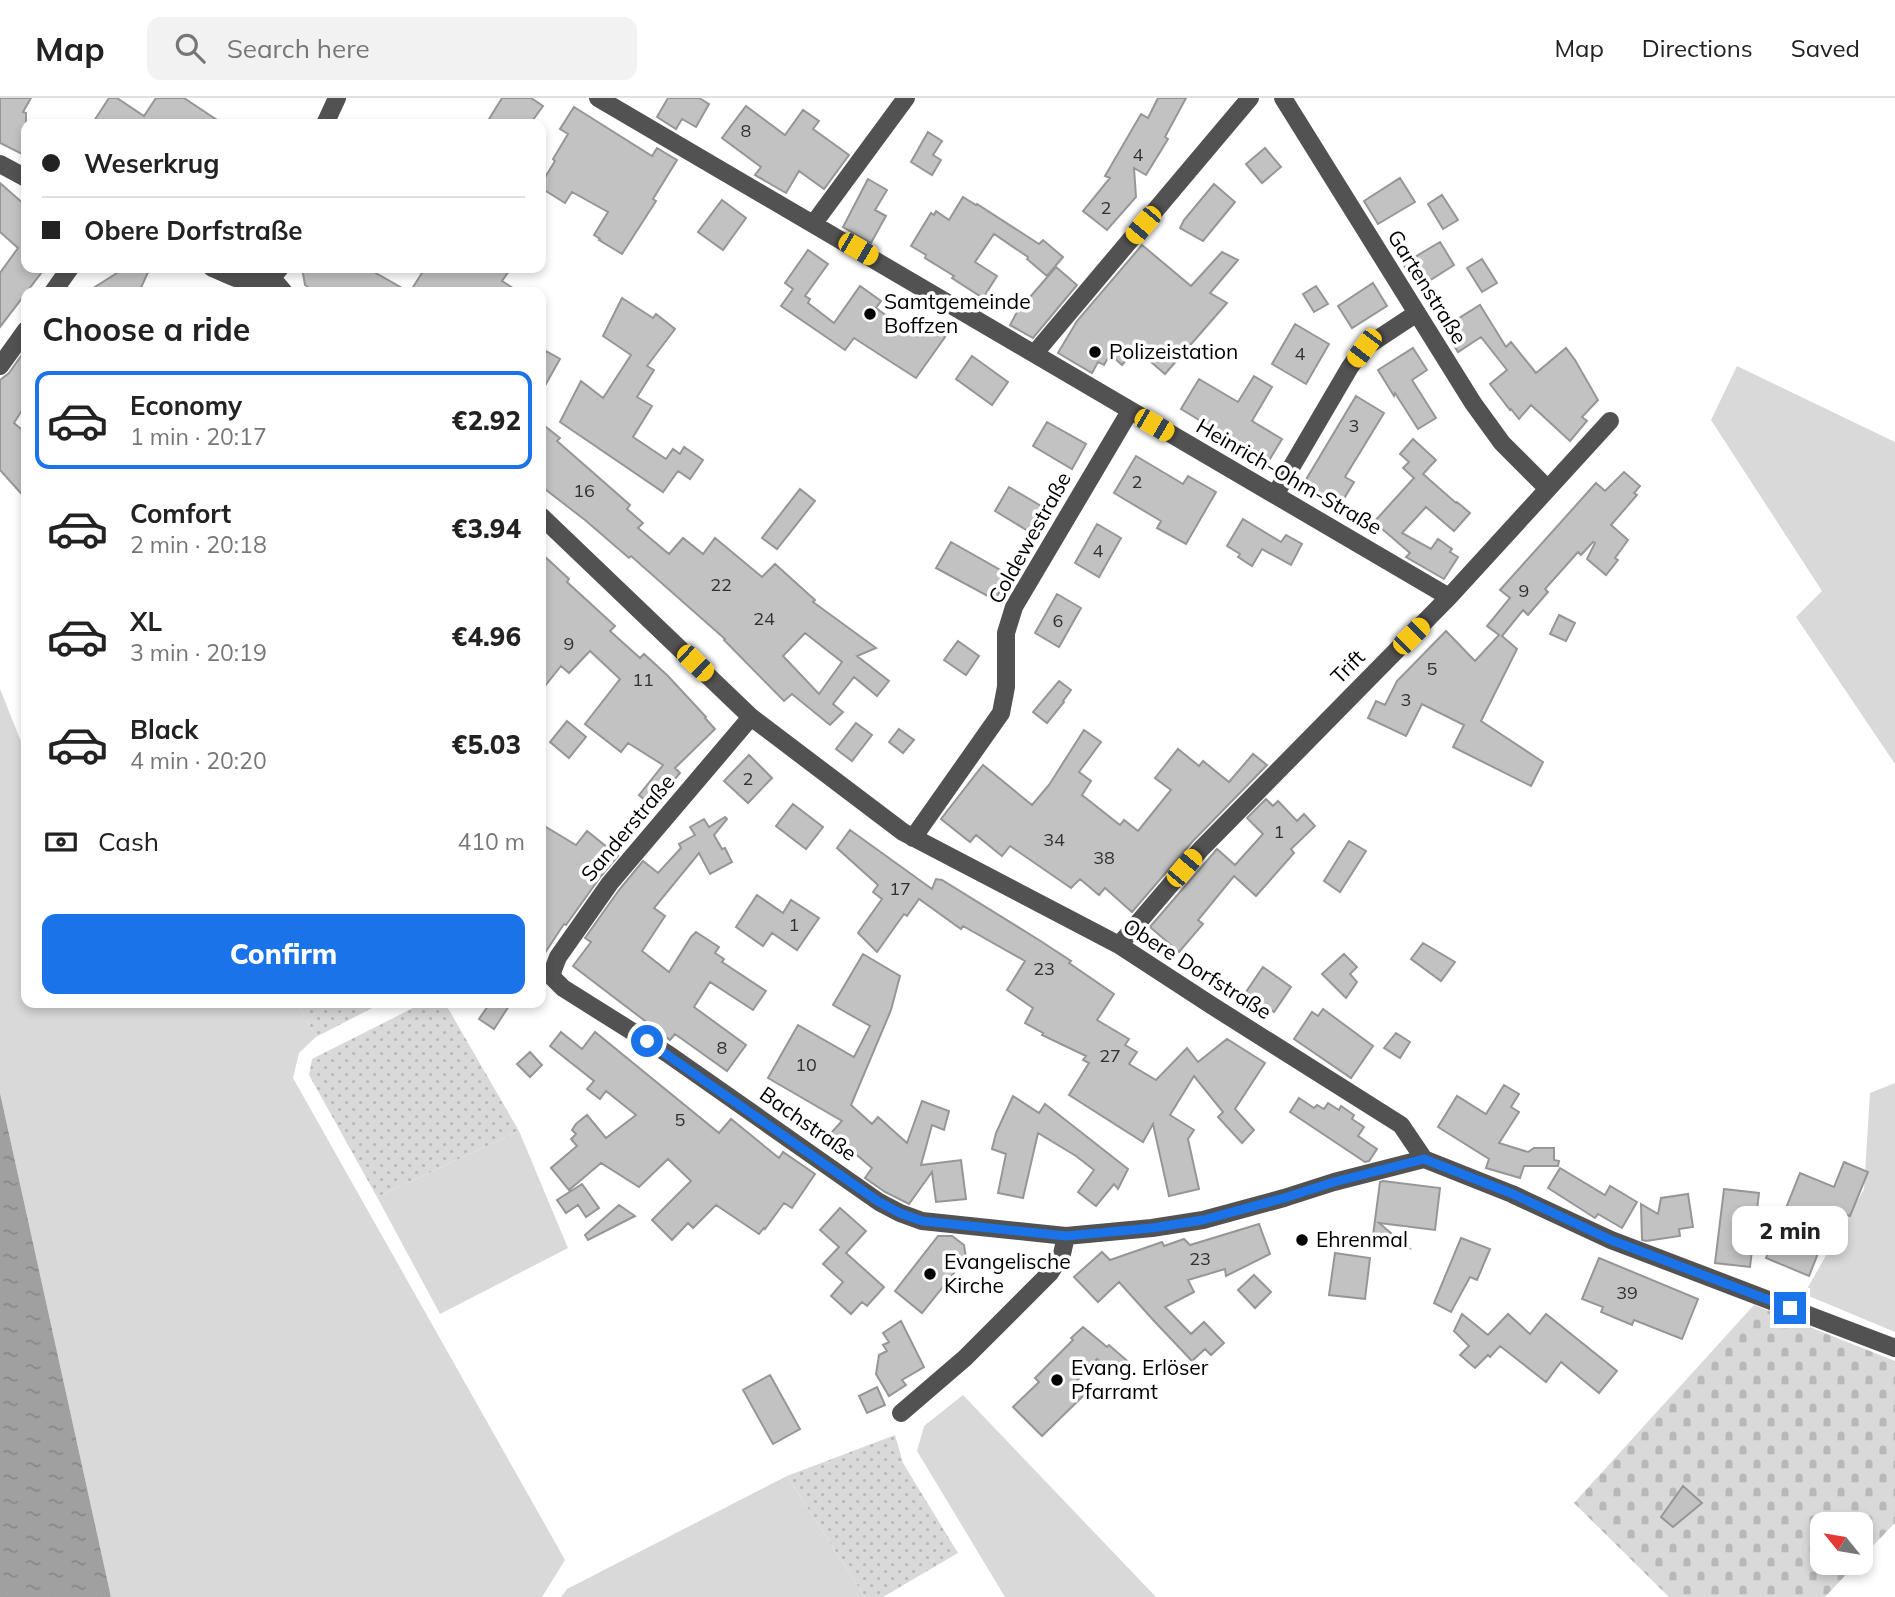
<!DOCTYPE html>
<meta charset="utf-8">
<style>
body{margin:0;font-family:Mulish,sans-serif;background:#f2f2f2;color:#222;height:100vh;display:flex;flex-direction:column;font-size:26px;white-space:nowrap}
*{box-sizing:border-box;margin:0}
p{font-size:23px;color:#767676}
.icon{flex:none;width:38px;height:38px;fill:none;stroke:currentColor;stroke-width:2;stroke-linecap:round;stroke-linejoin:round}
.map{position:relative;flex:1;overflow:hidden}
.details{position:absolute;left:21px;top:189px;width:525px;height:721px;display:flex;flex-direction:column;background:#fff;border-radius:14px;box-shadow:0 4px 10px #0003}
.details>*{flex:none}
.guide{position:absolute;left:21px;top:21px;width:525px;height:154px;border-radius:14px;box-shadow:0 4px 10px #0003;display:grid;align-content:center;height:154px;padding:0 21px;background:#fff}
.needle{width:46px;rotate:300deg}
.tools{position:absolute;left:1810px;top:1414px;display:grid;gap:14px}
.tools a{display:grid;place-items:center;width:63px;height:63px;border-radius:14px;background:#fff;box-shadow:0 4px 10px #0003;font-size:35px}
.end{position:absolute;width:32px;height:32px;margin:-16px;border:9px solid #1a73e8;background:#fff;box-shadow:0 0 0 4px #fff}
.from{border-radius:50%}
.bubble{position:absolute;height:49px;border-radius:14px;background:#fff;box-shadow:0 4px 10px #0003;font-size:23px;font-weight:800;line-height:49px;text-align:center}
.car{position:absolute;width:21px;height:42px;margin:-21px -10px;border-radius:9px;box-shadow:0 0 5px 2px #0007;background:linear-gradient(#f5c518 24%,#345 0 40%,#f5c518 0 76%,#345 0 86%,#f5c518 0)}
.guide b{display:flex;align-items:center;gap:24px;height:66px;font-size:26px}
.guide b+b{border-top:2px solid #e0e0e0}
.guide i{width:18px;height:18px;background:#222}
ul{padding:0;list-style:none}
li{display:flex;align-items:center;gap:21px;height:98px;margin:0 14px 10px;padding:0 7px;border:4px solid transparent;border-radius:14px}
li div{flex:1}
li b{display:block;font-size:26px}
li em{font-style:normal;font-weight:800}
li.on{border-color:#1a73e8}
li>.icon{width:63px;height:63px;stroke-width:1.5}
h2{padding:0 21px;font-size:32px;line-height:84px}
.pay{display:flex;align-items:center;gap:18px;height:77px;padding:0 21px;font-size:26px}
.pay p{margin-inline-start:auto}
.cta{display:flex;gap:14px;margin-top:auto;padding:14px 21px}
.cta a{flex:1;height:80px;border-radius:14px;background:#1a73e8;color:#fff;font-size:28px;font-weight:800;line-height:80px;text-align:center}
header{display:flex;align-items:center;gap:42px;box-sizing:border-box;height:98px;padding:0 35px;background:#fff;border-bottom:2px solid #e0e0e0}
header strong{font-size:33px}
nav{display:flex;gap:38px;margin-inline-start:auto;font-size:24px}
.search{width:490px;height:63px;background:#f2f2f2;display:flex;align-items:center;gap:18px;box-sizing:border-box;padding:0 24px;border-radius:14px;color:#767676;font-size:26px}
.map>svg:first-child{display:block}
</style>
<header>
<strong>Map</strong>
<div class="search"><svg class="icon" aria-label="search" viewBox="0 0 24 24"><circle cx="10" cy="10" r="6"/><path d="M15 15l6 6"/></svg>Search here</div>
<nav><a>Map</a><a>Directions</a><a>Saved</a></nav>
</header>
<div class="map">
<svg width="1895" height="1499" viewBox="0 0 1895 1499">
<defs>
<pattern id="cemetery-stones" width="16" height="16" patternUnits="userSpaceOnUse" patternTransform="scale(1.75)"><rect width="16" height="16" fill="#d9d9d9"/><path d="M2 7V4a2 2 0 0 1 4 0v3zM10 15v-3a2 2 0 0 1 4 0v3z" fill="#b8b8b8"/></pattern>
<pattern id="garden-dots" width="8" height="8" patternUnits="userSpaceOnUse" patternTransform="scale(1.75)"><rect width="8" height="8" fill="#d9d9d9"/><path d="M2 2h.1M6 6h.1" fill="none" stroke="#b8b8b8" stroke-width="1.8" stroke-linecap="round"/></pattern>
<pattern id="water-ripples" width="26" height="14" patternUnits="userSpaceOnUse" patternTransform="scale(1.75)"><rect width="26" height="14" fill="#a0a0a0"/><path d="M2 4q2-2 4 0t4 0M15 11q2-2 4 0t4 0" fill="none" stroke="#888"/></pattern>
</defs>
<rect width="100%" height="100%" fill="#fff"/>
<path fill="#d9d9d9" d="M1737,268L1895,344V666L1796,519L1822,493L1711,322Z
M0,591L26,656V905H297L316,939L299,955L293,980L565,1462L542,1499H111L0,995Z
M1895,985V1234L1804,1196L1864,1091L1870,995Z
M519,1033L568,1150L440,1216L377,1099Z
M963,1297L1156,1499H1005L917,1353L924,1328Z
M787,1378L865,1499H561L567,1491Z"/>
<path fill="url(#cemetery-stones)" d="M1754,1207L1895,1263V1425L1860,1461V1426H1822V1465H1857L1825,1499H1669L1574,1405Z"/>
<path fill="url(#garden-dots)" d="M297,905H382L316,939Z
M423,905H445L519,1033L377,1099L309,977L312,961Z
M895,1337L903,1365L958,1455L883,1499H865L787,1378Z"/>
<path fill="url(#water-ripples)" d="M0,995L111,1499H0Z"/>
<path fill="#c2c2c2" stroke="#969696" stroke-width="2" fill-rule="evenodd" d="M0,0H31L23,14L26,15V58L0,45Z
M109,0H117L144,18L156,0H184L223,26H92Z
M502,0H531L543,8L530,26H486Z
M668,0H699L709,6L696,29L682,21L676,31L657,19Z
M1158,0H1186L1165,39L1168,41L1146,77L1134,70L1136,99L1107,132L1083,113L1110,80L1105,78L1141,16L1148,20Z
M746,8L785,37L803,12L819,23L813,31L849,57L824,91L799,73L786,95L755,77L761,69L722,40Z
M574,9L652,58L657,50L677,62L653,101L656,103L622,156L599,142L600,141L594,137L608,114L572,94L565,105L541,90V86L555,63L553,61L568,36L560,31Z
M928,34L942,43L933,57L941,62L932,77L911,64Z
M1265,50L1281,69L1262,85L1246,66Z
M1400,80L1415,104L1378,126L1364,103Z
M868,81L887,92L875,112L886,118L871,145L843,129Z
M0,85L26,108V170H45L0,229V175L18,150L0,134Z
M1214,86L1235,104L1203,143L1180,130L1184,122Z
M1442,97L1458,122L1443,131L1428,106Z
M963,99L976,107L977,106L1039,146L1043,142L1063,159L1047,178L1027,161L1028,159L994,136L975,164L997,178L983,200L952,180L954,178L925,160L926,157L911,148L931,115L934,117L936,113L949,122Z
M722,102L746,120L723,152L698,134Z
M1440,144L1454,167L1418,190L1403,166Z
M1142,147L1191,188L1222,154L1238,162L1210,195L1227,205L1165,276L1136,251L1122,267L1110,256L1104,267L1098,264L1092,275L1058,255L1077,223Z
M808,152L828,166L805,198L810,201L808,205L834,225L860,188L881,203L876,210L909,234L915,226L929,235L932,231L945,239L916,280L854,240L845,252L781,208L793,191L785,185Z
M1482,161L1497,185L1482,194L1467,170Z
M1056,169L1077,187L1033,240L1010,227L1022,205L1024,206Z
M125,170H150L139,194H87Z
M302,170H367L409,194H315L305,187Z
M425,170H511L502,183L519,194H410Z
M1373,185L1387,208L1352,230L1338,208Z
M1316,188L1328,206L1314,214L1303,196Z
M622,200L653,220L656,216L675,231L647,268L654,272L637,299L652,308L633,339L666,361L673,351L680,356L684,349L703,362L690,381L678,373L663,394L560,324L581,283L603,300L631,257L603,238Z
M1480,207L1506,249L1511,244L1536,275L1566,250L1575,262L1598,302L1582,319L1587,323L1570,343L1531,307L1519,321L1511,311L1510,312L1490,286L1507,272L1481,239L1458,254L1443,230Z
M1295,226L1329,246L1306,286L1272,266Z
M1413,250L1427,272L1412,282L1436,320L1418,331L1395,295L1394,298L1378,272Z
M26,251V306L14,325L26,335V401L0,372V282L9,275Z
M546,253L560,261L541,295V262Z
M972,258L1008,284L992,307L956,281Z
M1254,278L1272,289L1252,323L1282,341L1268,364L1181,311L1199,281L1238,304Z
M1356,298L1384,315L1345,379L1354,384L1340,407L1304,385Z
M1047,324L1086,346L1072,371L1033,348Z
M541,325L560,340L557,343L630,407L627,411L643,425L638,430L669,456L683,440L703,456L715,440L762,479L775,466L815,502L813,504L876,550L857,558L889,583L877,598L854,579L833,606L843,614L830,627L792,596L784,603L724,542L725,541L631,458L629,460L585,422L541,388ZM805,535L842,564L819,596L783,558Z
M1413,341L1436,362L1423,376L1456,405L1457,404L1470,415L1454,433L1426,409L1402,435L1431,451L1438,441L1452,451L1450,454L1458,459L1444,481L1406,459L1410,455L1374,424L1414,380L1403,370L1409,364L1400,356Z
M1136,358L1183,386L1188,378L1216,394L1186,446L1157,430L1161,423L1114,395Z
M1624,374L1640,388L1634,395L1637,397L1611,427L1628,442L1615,460L1618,462L1606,477L1587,461L1595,445L1593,444L1581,457L1578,454L1545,491L1548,494L1528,517L1523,512L1502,538L1517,551L1481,623L1543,664L1531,688L1453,649L1464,627L1422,606L1406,638L1368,620L1376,603L1385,607L1397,583L1446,533L1475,563L1499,537L1487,528L1510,500L1500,492L1596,385L1605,393Z
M1009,389L1048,412L1033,436L995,413Z
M800,391L815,403L777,451L762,440Z
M1243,421L1281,444L1286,437L1302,446L1291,467L1262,451L1252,468L1238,459L1240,456L1227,448Z
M1097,426L1121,440L1099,479L1075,465Z
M951,444L1009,477L995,502L936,470Z
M541,455L569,481L567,484L615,528L610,533L640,560L644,556L668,578L706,619L705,620L715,631L675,670L680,675L652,708L639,697L663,667L628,645L621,654L585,626L620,581L590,553L569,575L561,568L541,593Z
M1057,496L1081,510L1059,549L1035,535Z
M1559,517L1575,525L1566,543L1550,536Z
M958,543L979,558L966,577L944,562Z
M1059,583L1071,592L1063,603L1064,604L1047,625L1033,614Z
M567,623L586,639L569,660L550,644Z
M856,625L872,637L852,663L836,651Z
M899,631L914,642L903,655L889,644Z
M1084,632L1101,644L1079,674L1091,683L1082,697L1120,727L1124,722L1138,733L1171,692L1155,680L1178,651L1199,668L1203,663L1229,684L1253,656L1267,667L1193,743L1132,814L1105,790L1099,797L1080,781L1071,790L1010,748L1002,758L976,737L970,744L941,721L983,667L1032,707L1049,687Z
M749,657L772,680L748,705L724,683Z
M1266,701L1273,708L1278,703L1297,723L1304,716L1315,728L1291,751L1294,755L1256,798L1234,778L1198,822L1203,826L1179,854L1150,829L1217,751L1235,767L1263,736L1247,720Z
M793,706L823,729L806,751L776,728Z
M725,719L727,721L714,737L722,751L725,750L732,764L710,776L699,755L654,810L665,818L642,853L669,874L691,839L696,834L719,849L715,855L724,861L722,864L766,893L753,912L710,884L694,909L746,947L727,973L675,936L670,942L573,868L591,844L585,840L619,792L643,763L658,775L681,750L679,746L695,737L690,729L704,721L709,729Z
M541,726L576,747L587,733L618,758L601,778L566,827L564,826L541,861Z
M850,732L932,791L936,781L942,782L1039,842L1071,863L1069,865L1114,896L1097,922L1129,941L1125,947L1137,954L1129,966L1156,982L1187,950L1198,964L1227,941L1265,965L1235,1011L1254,1032L1242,1045L1218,1019L1223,1014L1194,978L1170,1017L1194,1032L1188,1041L1199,1091L1169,1098L1153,1026L1143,1044L1069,997L1089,965L1083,962L1086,958L1042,937L1043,935L1025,925L1033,910L1007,892L1025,863L963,828L961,831L919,801L907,818L904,816L877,854L858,835L882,801L873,794L878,787L837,750Z
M1349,743L1366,753L1340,794L1324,783Z
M757,797L783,815L791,802L819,820L797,852L772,835L763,848L736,829Z
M1423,845L1455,864L1441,883L1411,861Z
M863,856L900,878L891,912L851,1007L872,1026L878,1019L907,1045L922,1003L949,1013L944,1032L932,1027L921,1067L961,1062L966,1101L936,1104L932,1074L909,1106L885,1094L865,1080L872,1070L831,1035L842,1023L768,980L798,927L854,959L870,928L833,907Z
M1344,856L1357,869L1350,876L1357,884L1346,900L1322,876Z
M1263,869L1291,889L1274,914L1246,894Z
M490,905H511L494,931L479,921Z
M1323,911L1373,948L1351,980L1294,941L1312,914L1318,918Z
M561,934L582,951L595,934L719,1035L731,1021L779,1060L783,1054L815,1076L792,1110L784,1105L765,1131L764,1130L759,1136L716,1107L693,1130L688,1125L672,1142L652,1122L691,1083L668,1061L639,1089L601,1065L569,1092L551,1070L577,1048L571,1041L576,1036L572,1032L576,1026L587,1017L606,1040L636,1017L606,993L600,1001L587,991L594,983L550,948Z
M1396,935L1410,944L1400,960L1384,950Z
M530,954L542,967L530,979L517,966Z
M1504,987L1519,996L1511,1009L1519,1014L1499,1045L1528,1054L1534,1050H1554V1062L1559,1063L1558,1068H1524L1520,1080L1486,1070L1489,1061L1438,1029L1457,998L1486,1016Z
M1013,998L1039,1015L1045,1006L1128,1071L1118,1091L1114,1086L1096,1108L1078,1094L1094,1072L1076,1058L1038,1035L1023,1100L998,1095L1006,1056L992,1051L996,1035Z
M1299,1000L1314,1010L1317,1007L1324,1011L1328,1005L1339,1012L1341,1008L1354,1017L1352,1021L1364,1029L1358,1038L1377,1051L1369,1063L1365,1064L1290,1014Z
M1844,1064L1868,1074L1850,1118L1843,1116L1831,1146L1823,1143L1809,1178L1766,1160L1800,1075L1834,1089Z
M1560,1070L1605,1097L1610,1088L1637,1104L1622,1130L1598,1116L1595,1120L1548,1090Z
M1383,1083L1440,1090L1435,1132L1379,1125L1409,1150L1372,1145L1380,1084Z
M582,1086L599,1110L586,1119L578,1107L566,1115L557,1102Z
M1724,1091L1759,1095L1750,1169L1715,1165Z
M1688,1096L1693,1129L1679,1131L1680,1138L1646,1143L1642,1142L1641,1106L1658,1116L1661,1100Z
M619,1107L635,1118L588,1142L585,1137Z
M840,1110L866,1133L846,1155L884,1189L867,1208L862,1204L851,1216L831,1198L843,1184L823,1166L839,1149L820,1132Z
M1259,1126L1270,1156L1226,1178L1225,1171L1188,1182L1194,1194L1165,1209L1191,1236L1204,1224L1224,1245L1211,1257L1205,1251L1192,1263L1155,1224L1119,1184L1098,1204L1074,1179L1102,1154L1110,1162L1162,1144L1164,1148L1184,1141L1190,1147Z
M938,1138H952L964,1147L966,1160L922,1215L895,1193Z
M1461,1140L1490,1151L1477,1182L1470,1179L1451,1214L1434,1205Z
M1335,1155L1370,1160L1365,1201L1329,1197Z
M1599,1160L1698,1201L1682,1241L1634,1222L1632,1227L1601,1214L1603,1209L1582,1201Z
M1254,1177L1271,1194L1255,1210L1238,1192Z
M1462,1216L1488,1237L1508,1216L1530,1236L1546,1216L1617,1273L1599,1295L1561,1264L1546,1284L1500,1248L1490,1259L1488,1257L1475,1270L1460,1257L1469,1248L1454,1233Z
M901,1223L924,1269L902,1282L906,1287L889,1298L876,1276L879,1257L887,1253L883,1247L889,1244L883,1235Z
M1083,1229L1107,1249L1109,1247L1132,1267L1120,1281L1097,1261L1073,1287L1084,1297L1042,1338L1013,1309L1039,1284L1035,1280L1073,1242L1071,1240Z
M770,1277L800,1331L773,1346L743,1292Z
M877,1289L885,1307L867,1315L859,1298Z
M1683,1388L1702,1405L1673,1429L1661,1419Z"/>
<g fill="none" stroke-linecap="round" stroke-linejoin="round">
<path stroke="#525252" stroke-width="18" d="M598,0L1449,499
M1283,0L1473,305L1502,345L1548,391
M325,26L337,0
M0,66L26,80
M814,125L906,0
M212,170C237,180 260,196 280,170
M272,180L284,194
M53,194L70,170
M1035,255L1250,0
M0,268L26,232
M1275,397L1350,269L1364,250L1417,215
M541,418L751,619L903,734L1119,847L1211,907L1401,1027L1424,1061L1512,1096L1611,1142L1895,1250
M751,619L610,785L558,859L553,872L552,879L563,890L668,956L879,1104L900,1115L922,1123L1066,1138L1152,1130L1203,1122L1284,1100L1334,1084L1424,1061
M913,740L1001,615L1006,589V535L1014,509L1130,313
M1119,847L1201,751L1449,499L1610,323
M901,1315L965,1260L1050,1175L1062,1156L1066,1138"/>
</g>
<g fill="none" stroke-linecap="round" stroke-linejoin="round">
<path stroke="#1a73e8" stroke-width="9" d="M647,943L879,1104L900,1115L922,1123L1066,1138L1152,1130L1203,1122L1284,1100L1334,1084L1424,1061L1513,1096L1611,1142L1790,1210"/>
</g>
<g fill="#000" stroke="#fff" stroke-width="2.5">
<circle cx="870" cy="216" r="7"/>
<circle cx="1095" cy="254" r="7"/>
<circle cx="1302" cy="1142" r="7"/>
<circle cx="930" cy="1176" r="7"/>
<circle cx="1057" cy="1282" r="7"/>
</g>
<g text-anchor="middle" stroke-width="7" stroke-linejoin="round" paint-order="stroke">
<g font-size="18" fill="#303030">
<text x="746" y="39">8</text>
<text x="1138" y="63">4</text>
<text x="1106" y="116">2</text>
<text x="1300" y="262">4</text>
<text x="1354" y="334">3</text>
<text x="1137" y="390">2</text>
<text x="584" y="399">16</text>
<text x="1098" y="459">4</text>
<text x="721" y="493">22</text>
<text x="1524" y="499">9</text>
<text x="764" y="527">24</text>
<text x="1058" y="529">6</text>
<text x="569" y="552">9</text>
<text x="1432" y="577">5</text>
<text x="643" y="588">11</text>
<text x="1406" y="608">3</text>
<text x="748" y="687">2</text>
<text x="1279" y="740">1</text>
<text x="1054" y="748">34</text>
<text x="1104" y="766">38</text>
<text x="900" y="797">17</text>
<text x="794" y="833">1</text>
<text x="1044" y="877">23</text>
<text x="722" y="956">8</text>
<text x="1110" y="964">27</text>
<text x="806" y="973">10</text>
<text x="680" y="1028">5</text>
<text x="1200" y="1167">23</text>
<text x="1627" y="1201">39</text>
</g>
<g font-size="21" fill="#000" stroke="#fff">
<text transform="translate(1427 189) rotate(58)" y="7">Gartenstraße</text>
<text transform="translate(1289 379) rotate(30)" y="7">Heinrich-Ohm-Straße</text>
<text transform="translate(1030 440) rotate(-61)" y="7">Coldewestraße</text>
<text transform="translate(1348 569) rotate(-45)" y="7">Trift</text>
<text transform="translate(628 730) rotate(-50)" y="7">Sanderstraße</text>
<text transform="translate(1197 871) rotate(32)" y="7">Obere Dorfstraße</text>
<text transform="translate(808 1026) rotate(35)" y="7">Bachstraße</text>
</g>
<g font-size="21" fill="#000" stroke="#fff" text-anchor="start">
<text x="884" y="211">Samtgemeinde<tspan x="884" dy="24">Boffzen</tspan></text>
<text x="1109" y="261">Polizeistation</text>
<text x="1316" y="1149">Ehrenmal</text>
<text x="944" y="1171">Evangelische<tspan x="944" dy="24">Kirche</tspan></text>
<text x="1071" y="1277">Evang. Erlöser<tspan x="1071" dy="24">Pfarramt</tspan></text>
</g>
</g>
</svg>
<div class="tools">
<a><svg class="needle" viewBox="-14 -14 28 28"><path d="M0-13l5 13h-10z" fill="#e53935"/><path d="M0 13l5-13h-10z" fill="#767676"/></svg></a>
</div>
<i class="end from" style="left:647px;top:943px"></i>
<i class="end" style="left:1790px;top:1210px"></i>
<div class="bubble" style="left:1732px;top:1108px;width:116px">2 min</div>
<i class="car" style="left:1143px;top:127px;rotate:220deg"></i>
<i class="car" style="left:858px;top:151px;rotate:120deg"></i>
<i class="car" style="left:1364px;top:250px;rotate:217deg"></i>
<i class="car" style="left:1154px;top:327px;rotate:120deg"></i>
<i class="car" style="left:1411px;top:538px;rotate:45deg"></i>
<i class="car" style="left:695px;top:565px;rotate:134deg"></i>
<i class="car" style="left:1184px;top:770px;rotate:40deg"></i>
<div class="guide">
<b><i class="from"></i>Weserkrug</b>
<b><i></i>Obere Dorfstraße</b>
</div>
<section class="details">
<h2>Choose a ride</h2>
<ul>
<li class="on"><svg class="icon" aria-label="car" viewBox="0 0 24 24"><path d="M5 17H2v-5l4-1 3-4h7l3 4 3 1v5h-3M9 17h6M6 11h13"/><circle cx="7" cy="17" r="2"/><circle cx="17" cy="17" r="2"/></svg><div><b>Economy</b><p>1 min · 20:17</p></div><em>€2.92</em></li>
<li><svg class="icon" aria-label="car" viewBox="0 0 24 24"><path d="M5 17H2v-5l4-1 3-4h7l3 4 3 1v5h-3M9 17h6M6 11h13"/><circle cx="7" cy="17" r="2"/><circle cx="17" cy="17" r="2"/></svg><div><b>Comfort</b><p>2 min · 20:18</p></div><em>€3.94</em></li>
<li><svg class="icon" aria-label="car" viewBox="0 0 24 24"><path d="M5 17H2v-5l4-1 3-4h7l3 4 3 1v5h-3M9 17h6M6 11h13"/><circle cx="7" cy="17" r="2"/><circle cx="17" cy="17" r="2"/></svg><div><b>XL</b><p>3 min · 20:19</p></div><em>€4.96</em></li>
<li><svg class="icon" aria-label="car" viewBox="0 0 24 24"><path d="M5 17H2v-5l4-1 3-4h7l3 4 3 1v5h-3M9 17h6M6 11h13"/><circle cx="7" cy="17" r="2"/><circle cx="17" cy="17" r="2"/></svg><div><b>Black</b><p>4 min · 20:20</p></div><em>€5.03</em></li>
</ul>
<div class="pay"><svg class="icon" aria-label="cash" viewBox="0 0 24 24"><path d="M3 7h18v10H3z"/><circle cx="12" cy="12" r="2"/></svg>Cash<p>410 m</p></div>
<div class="cta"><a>Confirm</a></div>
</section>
</div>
